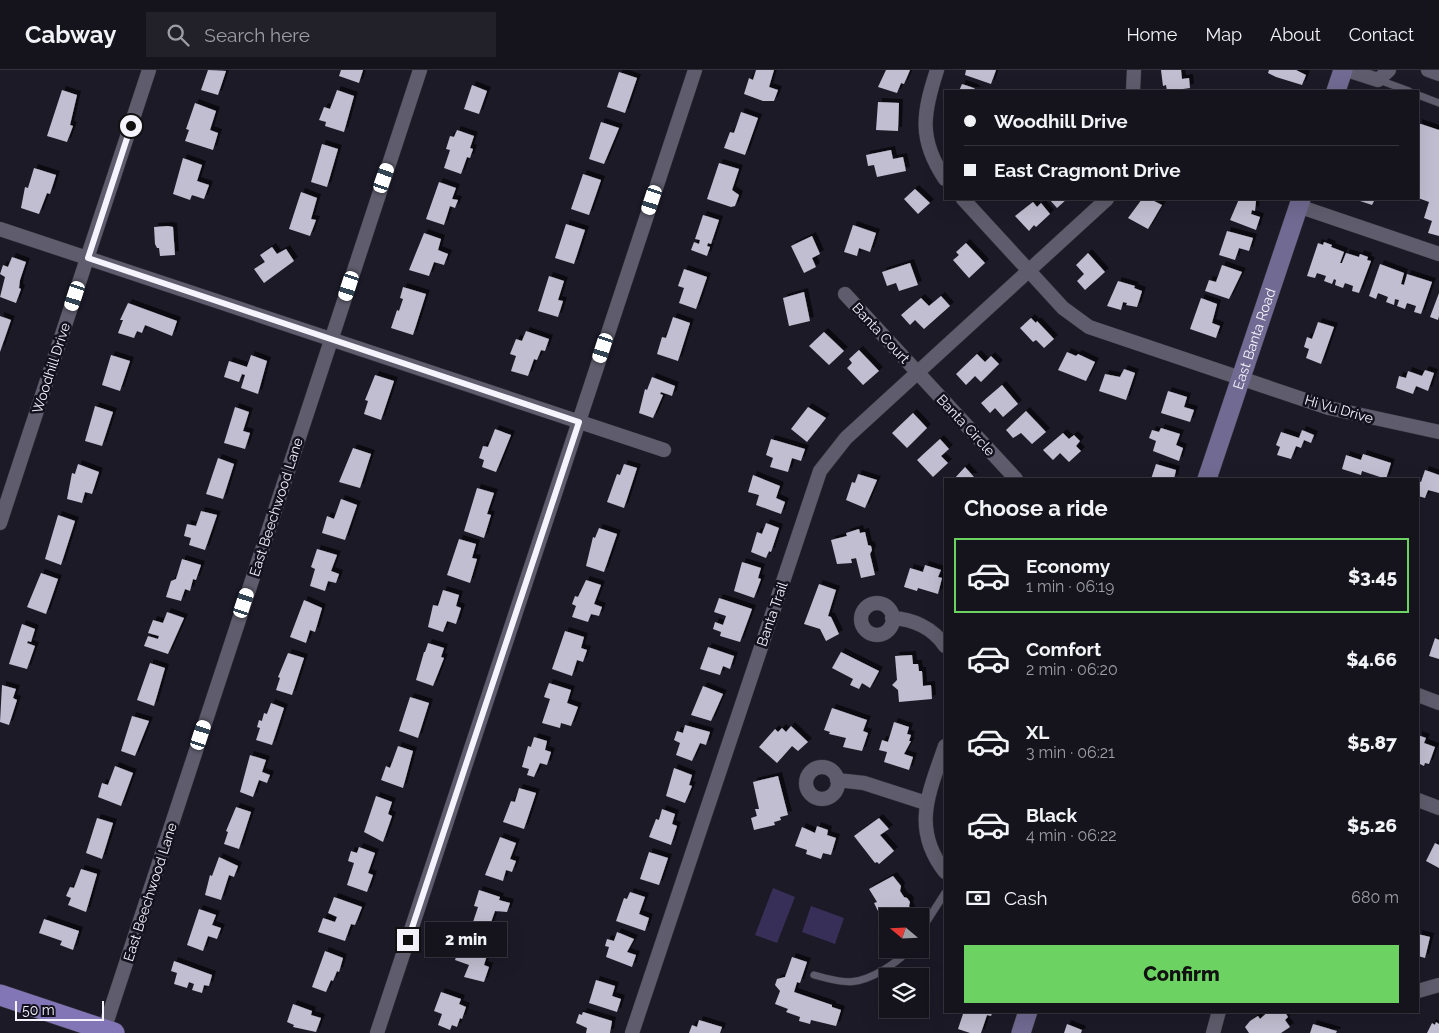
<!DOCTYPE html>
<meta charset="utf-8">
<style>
body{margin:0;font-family:Raleway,sans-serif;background:#22212a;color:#f1f3f6;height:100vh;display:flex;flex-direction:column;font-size:19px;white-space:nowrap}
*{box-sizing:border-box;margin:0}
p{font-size:16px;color:#9d9ea4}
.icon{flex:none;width:28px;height:28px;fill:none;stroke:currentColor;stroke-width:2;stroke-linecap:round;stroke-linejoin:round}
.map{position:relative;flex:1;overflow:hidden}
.side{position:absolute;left:944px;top:408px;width:475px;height:535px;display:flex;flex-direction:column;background:#15141d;border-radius:0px;box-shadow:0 5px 20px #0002,0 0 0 1px #34333b}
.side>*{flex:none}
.guide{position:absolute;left:944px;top:20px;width:475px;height:110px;border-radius:0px;box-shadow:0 5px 20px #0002,0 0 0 1px #34333b;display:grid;align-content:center;height:110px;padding:0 20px;background:#15141d}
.needle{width:32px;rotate:289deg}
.fabs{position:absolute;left:879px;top:838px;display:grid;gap:10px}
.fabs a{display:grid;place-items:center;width:50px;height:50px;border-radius:0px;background:#15141d;box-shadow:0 5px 20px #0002,0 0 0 1px #34333b;font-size:25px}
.scale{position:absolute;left:15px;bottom:12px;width:89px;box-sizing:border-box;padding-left:5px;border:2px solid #f5f3fd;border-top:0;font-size:14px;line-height:18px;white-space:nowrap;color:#f5f3fd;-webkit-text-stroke:4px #13111e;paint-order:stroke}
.end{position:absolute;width:22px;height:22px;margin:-11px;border:6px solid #f5f3fd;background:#111;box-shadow:0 0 0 2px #111}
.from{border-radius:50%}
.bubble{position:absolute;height:35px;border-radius:0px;background:#15141d;box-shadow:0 5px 20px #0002,0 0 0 1px #34333b;font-size:16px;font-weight:800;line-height:35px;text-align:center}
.car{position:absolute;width:15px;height:30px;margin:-15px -8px;border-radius:6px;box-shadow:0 0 4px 1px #0007;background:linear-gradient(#fff 24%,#345 0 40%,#fff 0 76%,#345 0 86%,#fff 0)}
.guide b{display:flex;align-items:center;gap:18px;height:48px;font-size:19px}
.guide b+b{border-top:1px solid #34333b}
.guide i{width:12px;height:12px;background:#f1f3f6}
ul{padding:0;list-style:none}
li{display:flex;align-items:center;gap:15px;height:75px;margin:0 10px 8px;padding:0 10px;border:2px solid transparent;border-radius:0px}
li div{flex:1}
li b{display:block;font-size:19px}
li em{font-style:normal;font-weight:800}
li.active{border-color:#6cd362}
li>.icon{width:45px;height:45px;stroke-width:1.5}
h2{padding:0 20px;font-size:22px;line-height:60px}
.pay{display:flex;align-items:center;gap:12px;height:55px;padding:0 20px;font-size:19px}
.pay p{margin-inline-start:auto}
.button{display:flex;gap:10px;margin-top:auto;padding:10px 20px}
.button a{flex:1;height:58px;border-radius:0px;background:#6cd362;color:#111;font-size:20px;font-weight:800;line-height:58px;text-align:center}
header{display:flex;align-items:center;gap:30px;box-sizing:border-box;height:70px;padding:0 25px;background:#15141d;border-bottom:1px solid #34333b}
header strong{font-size:24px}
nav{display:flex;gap:28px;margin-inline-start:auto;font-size:18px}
.search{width:350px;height:45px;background:#22212a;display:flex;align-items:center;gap:12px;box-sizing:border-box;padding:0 18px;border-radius:0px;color:#9d9ea4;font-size:19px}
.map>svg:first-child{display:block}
</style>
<header>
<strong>Cabway</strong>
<div class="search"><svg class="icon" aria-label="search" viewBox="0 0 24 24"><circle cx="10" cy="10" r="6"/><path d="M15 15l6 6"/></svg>Search here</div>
<nav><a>Home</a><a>Map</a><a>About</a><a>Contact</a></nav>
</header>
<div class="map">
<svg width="1439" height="963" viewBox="0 0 1439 963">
<defs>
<filter id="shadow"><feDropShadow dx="4" dy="-4" stdDeviation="0" flood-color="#0009"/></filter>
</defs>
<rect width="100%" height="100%" fill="#1c1a27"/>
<path fill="#382f58" d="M773,818L795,827L777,873L755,865Z
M811,836L844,848L835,874L802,862Z"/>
<path fill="#c1bed1" filter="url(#shadow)" d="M208,0L226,1L218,25L201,20Z
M341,0H363L359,13L339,6Z
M756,0H774L769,17L778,20L774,31H763L744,24L749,8L753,10Z
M886,0H910L904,14L901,13L897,23L878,17Z
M966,0H996L991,14L965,5Z
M1161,0H1181L1182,9L1189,8L1190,18L1183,19V21H1167L1166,15L1163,16Z
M1269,0H1296L1306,5L1302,15L1276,7L1268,3Z
M619,2L637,8L625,43L607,37Z
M962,14L974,18L977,21H959Z
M472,15L487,21L479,44L464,39Z
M62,20L77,25L70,55L73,56L67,72L47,66Z
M337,20L354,26L344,62L325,56L326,52L319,50L324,37L330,39Z
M878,32L899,33L898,61L876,60Z
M195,33L216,41L210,60L218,63L213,80L185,71L189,60L186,59Z
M741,42L758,48L745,85L724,78L730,62L734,63Z
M601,52L619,58L604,94L589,89Z
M1418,53L1439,60V166L1428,163L1432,151L1424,148L1429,132L1418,128Z
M457,60L474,66L470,78L473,79L470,88L467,87L461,104L444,98L450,80L446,79L450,66L454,67Z
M322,74L338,79L327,117L311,112Z
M891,80L893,89L903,87L906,101L877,107L874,95L868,96L866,85Z
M183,88L202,95L197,111L209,115L204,129L192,125L190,130L173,124Z
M719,93L739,99L732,120L739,125L735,136L731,137L707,129Z
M34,98L56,105L50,124L47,123L39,144L21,138L25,117L28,118Z
M583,104L601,110L589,145L571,139Z
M439,112L456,118L452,129L458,130L455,138L450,136L444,155L426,149Z
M915,119L930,133L918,144L904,129Z
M301,122L317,128L311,149L316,150L310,166L289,159Z
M1049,129H1067L1057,138Z
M1142,129H1150L1162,135L1148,159L1128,148Z
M1239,129L1256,131L1255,141L1252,140L1251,144L1260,147L1256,160L1230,150Z
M1354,129H1375L1372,135Z
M1033,132L1037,137L1041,133L1050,144L1036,157L1034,155L1029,161L1015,146Z
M703,145L719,150L711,174L708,173L707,176L710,177L707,186L691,180L694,172L699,174L700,170L695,169Z
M566,154L585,160L574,194L555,188Z
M853,155L876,163L870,182L859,178L857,186L844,182Z
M168,156L173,157L175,185L160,186L159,178H157L155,174L154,157Z
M1227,161L1253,168L1249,181L1239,178L1235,190L1219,185Z
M424,163L441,169L438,180L448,184L444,195L434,192L429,206L409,200Z
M812,166L820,184L812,188L816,197L804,203L791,176Z
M1324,172L1332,175L1331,177L1344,182L1340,193H1342L1346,183L1359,187L1360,184L1368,187L1367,190L1371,191L1359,223L1352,221L1353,216L1345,213L1343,218L1335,215L1336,210L1334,209L1332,214L1324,211L1326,206L1317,203L1315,208L1307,206L1318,173L1323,175Z
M966,173L985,193L969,208L953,190L959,185L956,182Z
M272,177L277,184L286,179L294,191L264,213L254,199L265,192L260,185Z
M1088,183L1105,202L1085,220L1077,211L1084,204L1076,195Z
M12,187L26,192L20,210L19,218L21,219L16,233L0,227L5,207L0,204L3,195L8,197Z
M910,193L918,215L899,221L896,213L887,216L882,202Z
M1380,194L1404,203L1401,214L1404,215L1407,204L1432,212L1421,244L1414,242L1416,236L1407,233L1405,239L1397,236L1399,230L1395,229L1394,235L1386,232L1388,227L1378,223L1376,229L1369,226Z
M1222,195L1242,202L1229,229L1205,221L1209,210L1216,212Z
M684,199L707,207L696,239L679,233L684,218L678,216Z
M549,206L564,211L558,230L563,231L558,247L538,241Z
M1118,211L1135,216L1134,218L1142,221L1137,237L1126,235L1127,233L1123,232L1121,240L1107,236Z
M403,217L426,224L413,265L391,258L397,240L399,241L403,229L400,228Z
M804,222L810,251L789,256L783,228Z
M1439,223V246L1438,250L1430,247Z
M941,226L950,236L924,259L915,250L910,255L901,245L921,228L929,236Z
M1201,228L1217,234L1212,253L1220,256L1216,268L1190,259Z
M128,233L177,251L172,266L145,255L142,263L137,261L134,268L118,263L123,250H120Z
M0,246L11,250L0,282Z
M673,247L690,253L678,291L657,284L662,267L666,268Z
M1031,248L1036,253L1037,251L1054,269L1044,278L1036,270L1033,272L1020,258Z
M1318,252L1334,257L1321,294L1306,288L1309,279L1304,277L1307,267L1312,269Z
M526,261L549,269L545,281L541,280L537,290L534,289L528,306L511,301L516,286L510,284L516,269L522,271Z
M824,262L844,281L829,295L809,276Z
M859,280L879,301L863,315L847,298L852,293L849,289Z
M1067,282L1076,286L1078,284L1095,292L1086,311L1058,300Z
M977,284L985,292L991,286L999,294L981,312L975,306L966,315L956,304Z
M111,285L130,291L120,321L102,315Z
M251,285L267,291L258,324L241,318L245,305L242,304L239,312L224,307L229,291L247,297Z
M1124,299L1135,303L1126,330L1099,321L1105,304L1120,307Z
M1425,300L1434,303L1428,321L1416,316L1413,324L1396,318L1399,306L1406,308L1408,301L1422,306Z
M375,305L394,311L381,350L364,344L368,331L365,330Z
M652,307L675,316L672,326L661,322L660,324L663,325L653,348L639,343L645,319L647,320Z
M1002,315L1018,334L1003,347L995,338L990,343L981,333Z
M1168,321L1187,327L1184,337L1194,340L1190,352L1161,343Z
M95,336L113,342L102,376L85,371Z
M235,337L249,342L243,361L250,363L245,379L224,373Z
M808,337L826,348L807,372L791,359Z
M1026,341L1046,362L1032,374L1021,363L1013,368L1006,360Z
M913,343L927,358L907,378L892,363Z
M1161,358L1180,364L1176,375L1183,378L1179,391L1153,381L1156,371L1149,368L1152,360L1159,362Z
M495,359L511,365L496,402L482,397L484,390L479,388L483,376L488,377Z
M1302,360L1314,365L1311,373L1304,370L1301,378L1296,376L1291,389L1277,385L1280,377L1276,375L1281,362L1299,368Z
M1063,363L1069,369L1074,365L1080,371L1076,376L1081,381L1069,392L1060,383L1053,390L1043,380Z
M771,369L805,379L801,391L792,388L788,402L770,397L773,388L766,385Z
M940,369L949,379L941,386L948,393L933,407L917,390Z
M353,378L371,384L360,418L339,412Z
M1363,384L1391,393L1386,409L1362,401L1361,405L1342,399L1346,385L1361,390Z
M218,388L234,394L223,429L206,424Z
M78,394L99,402L92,424L85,422L82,433L67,429L72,403L75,404Z
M624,394L637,398L624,438L607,432L617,404L620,405Z
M1156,394L1176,400L1174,409H1151Z
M965,397L974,407L954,409Z
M1425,400L1439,405V423L1428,420L1425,428L1418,426V411L1421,412Z
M858,404L877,410L865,438L846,430L852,412L855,413Z
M753,405L780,416L776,428L785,432L781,444L756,435L759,425L748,422Z
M477,418L494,423L487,444L491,445L484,468L464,461Z
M341,429L357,435L345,470L322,463L327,446L334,449Z
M201,441L217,445L205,480L189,475L191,468L184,466L187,454L196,456Z
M58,445L75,451L61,495L45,489Z
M766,453L779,458L771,482L769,481L766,488L751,482L757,462L762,464Z
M599,458L617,464L604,502L586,496L593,467L595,468Z
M859,459L860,463L865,462L868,475L871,476L872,480L870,484L875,505L861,508L856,488L851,489L852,493L837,494L831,470L847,466L846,463Z
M459,469L476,474L472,488L477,489L470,513L447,505Z
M317,479L337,485L331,501L339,504L336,513L328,511L325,521L310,516L315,499L311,497Z
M182,489L201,495L196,510L193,509L190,521L185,519L181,531L166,527L171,511L176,509Z
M742,492L761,498L758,508L761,509L754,528L734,521Z
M925,495L941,500L938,507L942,508L938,524L918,518L917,521L904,517L910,498L923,502Z
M41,503L58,509L46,544L27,537Z
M586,510L601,515L594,534L602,537L599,546L591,544L588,552L572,547L576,536L572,534L575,526L578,527Z
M819,514L836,520L828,546L831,547L839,564L826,571L820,559L804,554Z
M443,520L459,525L456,536L461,538L456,554L447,551L443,562L428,557L433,535L438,536Z
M719,528L752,539L740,572L720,566L721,562L713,559L715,552L723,555L726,546L714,542Z
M304,530L322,538L315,562L310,560L306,573L290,567Z
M167,542L184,548L168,584L144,576L148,566L158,569L159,566L148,563L153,550L163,553Z
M22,554L35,559L31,572L28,571L27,573L35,576L27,599L9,594Z
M565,561L584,567L581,578L587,580L583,592L577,590L572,606L552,599Z
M1435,568L1439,570V589L1429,586Z
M428,573L444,578L441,587L444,588L433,616L416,610L424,582H425Z
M708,577L734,586L730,599L723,596L720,605L700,599Z
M841,582L879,601L870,618L862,613L859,619L850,615L853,609L832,598Z
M288,583L304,588L292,625L276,620L280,608L278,607Z
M912,585L913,594H918L919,601H922L923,616L931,615L932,629L899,632L898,620L892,615L897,610L895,586Z
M150,593L165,598L154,636L137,630Z
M549,613L571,620L567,633L578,637L571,656L561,653L560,658L542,653L550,629L544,627Z
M2,615L16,619L13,628L17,630L9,655L0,652Z
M703,616L723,624L711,651L691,645Z
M410,627L429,633L418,668L399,661Z
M271,633L284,638L272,675L256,670L260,658L257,657L259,650L262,651L264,643L267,644Z
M832,638L867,650L863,661L868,663L862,681L843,677L846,668L829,664L830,662L824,660Z
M132,646L149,651L135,686L121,681Z
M894,652L909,657L907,664L911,665L909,671H911L904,684L913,687L909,700L884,692L887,682L879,680L882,670L888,672Z
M685,655L710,662L706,675L700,673L692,691L676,685L680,673L674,670L677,661L683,663Z
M791,656L808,672L798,681L792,676L777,693L759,677L775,659L778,662L782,658L786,662Z
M1418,665L1426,668L1424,673L1435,677L1429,694L1425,693L1424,696L1418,693Z
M534,667L547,671L545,680L551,682L547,695L540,693L534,707L527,705L529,699L522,697L528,676L531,677Z
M398,676L413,681L403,718L381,710L386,696L390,698Z
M250,685L266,690L262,702L270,705L267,713L259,710L253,727L240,722Z
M115,696L133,703L121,736L98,727L102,713L108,715Z
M674,698L692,705L689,715L692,716L685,733L666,726Z
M778,706L788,745L780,747L781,750L774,752L775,755L754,760L751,748L757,746L755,739H759L753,712Z
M519,718L536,723L524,759L503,752L511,731L515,732Z
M376,726L392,732L388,744L392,746L383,772L364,762Z
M236,737L251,742L239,779L224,774L228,762L226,761Z
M662,739L675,744L672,754L677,756L671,775L649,767L656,749L659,750Z
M97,748L113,753L102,789L86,783Z
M879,748L889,759L880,765L894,781L879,794L877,792L875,793L854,766Z
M817,756L828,760L827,765L836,768L831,785L823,783L821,789L806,784L807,780L795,776L802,757L815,763Z
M500,767L516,773L510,789L516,791L512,802L506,800L503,811L485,805Z
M1435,773L1439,775V798L1426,791Z
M359,777L375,783L368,803L373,805L367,822L347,815L354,793L348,791L351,781L357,783Z
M649,782L668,788L659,815L640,809Z
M219,787L238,796L234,807L229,805L221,830L205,825L210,805L212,806Z
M81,799L97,804L86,842L68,835L71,828L66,826L70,817L74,818Z
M893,806L901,816L900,821L904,827L907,828L910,832L909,836L913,844L910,846H888V851L883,843L880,845L874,833L877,832L869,819Z
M479,820L500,827L499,830L510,833L507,842L495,841L488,861L472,855L478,837L474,836Z
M630,822L645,827L639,844L649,848L645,861L616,851L624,828L627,829Z
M334,827L362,837L355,855L351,854L345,871L318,862L323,848L335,852L337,847L328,843Z
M199,839L216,845L212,855L221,858L217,869L208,866L203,881L187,875Z
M44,849L79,861L73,880L60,875L62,871L39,863Z
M617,862L634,869L627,882L636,885L632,897L606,887L609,877L605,876L607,869L614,871Z
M1418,864L1430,867L1425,888L1418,886Z
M461,873L488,882L484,895L489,897L484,912L464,907L469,895L455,890Z
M325,881L343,888L339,902L337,901L333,911L331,910L326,922L312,917Z
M792,887L807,892L800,913L797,912L794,922L832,935V937L841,940L836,956L811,950L810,954L799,951L800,947L786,942L788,939L775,934L780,921L775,915L777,909L785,907Z
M174,891L212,905L209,916L204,915L202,923L192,920L194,914L189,912L187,918L174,914L177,903L171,901Z
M596,910L615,916L612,926L621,929L617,942L589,933Z
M441,922L461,929L459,934L466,937L462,949L460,948L457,957L452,955L450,960L438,955L442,944L434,941Z
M293,934L312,941L311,945L321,948L316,962L293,957L294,955L287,952Z
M964,941H993L991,946L987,945L981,963H970L958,959Z
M1269,941H1284L1288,947L1285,950L1290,957L1281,963H1249L1245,957L1250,951L1258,946L1260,949Z
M583,942L612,951L610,963H586L587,958L576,953L579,944L582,945Z
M699,950L722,957L720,963H689L692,955L697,957Z
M1436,952L1439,954V963H1427L1432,953L1435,955Z
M1067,954L1082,960L1081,963H1064Z
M1313,954L1337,961L1336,963H1310Z"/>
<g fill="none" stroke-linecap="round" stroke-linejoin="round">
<g stroke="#37353f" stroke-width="8">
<path id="lane" d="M1379,10L1409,21
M1418,25L1439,33
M920,862L945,823
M814,905C846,914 857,916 885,899C894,893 903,888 909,879"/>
</g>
<g stroke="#37353f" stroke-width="15">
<path id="street" d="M937,0C923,43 918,69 945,109
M1347,0L1378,10L1389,0
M1428,0L1439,4
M1133,21L1134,0
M963,129L1063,238L1089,257L1329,338L1439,362
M1298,136L1439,184
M0,159L664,380
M845,224L1016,409
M0,453L149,0
M861 549a16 16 0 1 1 32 0a16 16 0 1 1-32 0Z
M892,548C913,549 933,558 945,576
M1418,625L1439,633
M945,676C929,723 911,758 945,802
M806 713a16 16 0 1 1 32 0a16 16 0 1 1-32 0Z
M837,710L864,713L926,733
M1418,730L1439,738
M1418,921L1439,915
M104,960L420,0
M377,963L695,0
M632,963L820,401L846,368L1107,129
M1213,963L1219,941"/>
</g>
<g stroke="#37353f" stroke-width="20">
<g id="secondary">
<path d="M1336,21L1343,0"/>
<path id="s1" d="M1207,409L1301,129"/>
<path d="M1021,963L1028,941"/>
</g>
</g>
<g stroke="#37353f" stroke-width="22">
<path id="primary" d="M0,925L114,963"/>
</g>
<use href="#lane" stroke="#5f5d6d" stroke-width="7"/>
<use href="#street" stroke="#5f5d6d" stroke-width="14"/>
<use href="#secondary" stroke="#716a92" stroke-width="19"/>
<use href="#primary" stroke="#8376b6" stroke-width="21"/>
</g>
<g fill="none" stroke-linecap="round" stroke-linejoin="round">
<path stroke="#f5f3fd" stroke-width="6" d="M131,56L88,188L579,352L408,870"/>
</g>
<g text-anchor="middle" stroke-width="5" stroke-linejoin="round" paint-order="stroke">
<g font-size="14" fill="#f5f3fd" stroke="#13111e">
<text transform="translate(881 263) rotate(47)" y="5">Banta Court</text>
<text dy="5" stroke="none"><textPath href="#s1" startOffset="148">East Banta Road</textPath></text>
<text transform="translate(51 298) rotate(-72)" y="5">Woodhill Drive</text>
<text transform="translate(1339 339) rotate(16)" y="5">Hi Vu Drive</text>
<text transform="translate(966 355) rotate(47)" y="5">Banta Circle</text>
<text transform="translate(276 437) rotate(-72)" y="5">East Beechwood Lane</text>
<text transform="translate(772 544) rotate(-71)" y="5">Banta Trail</text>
<text transform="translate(150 822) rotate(-72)" y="5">East Beechwood Lane</text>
</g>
</g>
</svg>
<div class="fabs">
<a><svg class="needle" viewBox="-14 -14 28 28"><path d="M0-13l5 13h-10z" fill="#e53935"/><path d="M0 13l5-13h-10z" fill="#9d9ea4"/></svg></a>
<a><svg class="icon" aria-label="layers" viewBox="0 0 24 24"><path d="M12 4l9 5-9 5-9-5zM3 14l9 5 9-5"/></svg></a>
</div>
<div class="scale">50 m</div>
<i class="end from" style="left:131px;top:56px"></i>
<i class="end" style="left:408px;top:870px"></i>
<div class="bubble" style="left:425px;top:852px;width:82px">2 min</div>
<i class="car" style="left:384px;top:108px;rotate:19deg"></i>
<i class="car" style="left:652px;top:130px;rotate:198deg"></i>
<i class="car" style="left:349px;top:216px;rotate:198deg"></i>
<i class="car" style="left:75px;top:226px;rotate:198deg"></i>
<i class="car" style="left:603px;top:278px;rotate:198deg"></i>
<i class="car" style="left:244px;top:533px;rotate:18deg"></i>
<i class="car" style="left:201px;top:665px;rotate:18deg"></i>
<div class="guide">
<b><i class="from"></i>Woodhill Drive</b>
<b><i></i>East Cragmont Drive</b>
</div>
<section class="side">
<h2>Choose a ride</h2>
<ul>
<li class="active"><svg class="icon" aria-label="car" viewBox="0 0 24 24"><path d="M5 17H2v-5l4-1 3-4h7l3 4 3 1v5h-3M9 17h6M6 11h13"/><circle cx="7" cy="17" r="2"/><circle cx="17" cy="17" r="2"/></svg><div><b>Economy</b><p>1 min · 06:19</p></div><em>$3.45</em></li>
<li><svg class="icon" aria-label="car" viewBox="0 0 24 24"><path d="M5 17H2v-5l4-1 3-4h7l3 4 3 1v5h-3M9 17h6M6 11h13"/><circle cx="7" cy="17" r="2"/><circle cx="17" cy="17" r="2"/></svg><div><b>Comfort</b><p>2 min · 06:20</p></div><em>$4.66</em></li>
<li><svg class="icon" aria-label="car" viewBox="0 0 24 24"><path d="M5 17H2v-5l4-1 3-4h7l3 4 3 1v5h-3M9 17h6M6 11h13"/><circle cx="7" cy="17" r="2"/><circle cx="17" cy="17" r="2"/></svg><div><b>XL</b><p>3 min · 06:21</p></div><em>$5.87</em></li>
<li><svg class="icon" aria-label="car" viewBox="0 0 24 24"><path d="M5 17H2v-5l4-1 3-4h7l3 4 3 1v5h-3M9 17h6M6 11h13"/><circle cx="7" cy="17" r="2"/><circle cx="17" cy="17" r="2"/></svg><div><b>Black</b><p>4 min · 06:22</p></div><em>$5.26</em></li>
</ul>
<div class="pay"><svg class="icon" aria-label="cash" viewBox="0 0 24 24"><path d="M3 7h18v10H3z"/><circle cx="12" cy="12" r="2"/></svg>Cash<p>680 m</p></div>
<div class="button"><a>Confirm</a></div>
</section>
</div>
